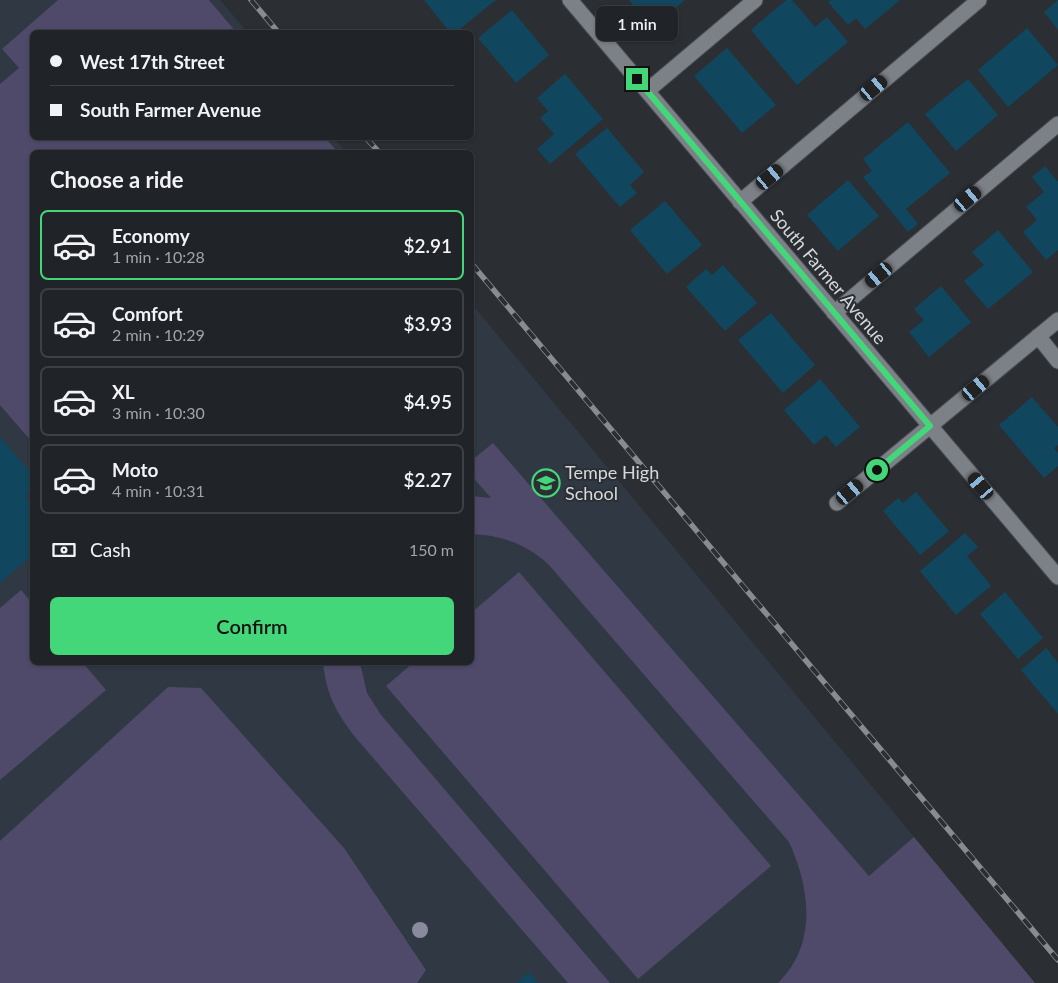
<!DOCTYPE html>
<meta charset="utf-8">
<style>
body{margin:0;font-family:Lato,sans-serif;background:#282b2f;color:#f1f3f6;height:100vh;display:flex;flex-direction:column;font-size:19px;white-space:nowrap}
*{box-sizing:border-box;margin:0}
p{font-size:16px;color:#a2a4a7}
.icon{flex:none;width:28px;height:28px;fill:none;stroke:currentColor;stroke-width:2;stroke-linecap:round;stroke-linejoin:round}
.map{position:relative;flex:1;overflow:hidden}
.side{position:absolute;left:30px;top:150px;width:444px;height:515px;display:flex;flex-direction:column;background:#202327;border-radius:8px;box-shadow:0 1px 4px #0004,0 0 0 1px #3d4044}
.side>*{flex:none}
.guide{position:absolute;left:30px;top:30px;width:444px;height:110px;border-radius:8px;box-shadow:0 1px 4px #0004,0 0 0 1px #3d4044;display:grid;align-content:center;height:110px;padding:0 20px;background:#202327}
.end{position:absolute;width:22px;height:22px;margin:-11px;border:6px solid #44d77a;background:#111;box-shadow:0 0 0 2px #111}
.from{border-radius:50%}
.bubble{position:absolute;height:35px;border-radius:8px;background:#202327;box-shadow:0 1px 4px #0004,0 0 0 1px #3d4044;font-size:16px;font-weight:600;line-height:35px;text-align:center}
.car{position:absolute;width:15px;height:30px;margin:-15px -8px;border-radius:6px;box-shadow:0 0 4px 1px #0007;background:linear-gradient(#222 24%,#8ab4d8 0 40%,#222 0 76%,#8ab4d8 0 86%,#222 0)}
.guide b{display:flex;align-items:center;gap:18px;height:48px;font-size:19px}
.guide b+b{border-top:1px solid #3d4044}
.guide i{width:12px;height:12px;background:#f1f3f6}
ul{padding:0;list-style:none}
li{display:flex;align-items:center;gap:15px;height:70px;margin:0 10px 8px;padding:0 10px;border:2px solid #3d4044;border-radius:8px}
li div{flex:1}
li b{display:block;font-size:19px}
li em{font-style:normal;font-weight:600}
li.current{border-color:#44d77a}
li>.icon{width:45px;height:45px;stroke-width:1.5}
h2{padding:0 20px;font-size:22px;line-height:60px}
.pay{display:flex;align-items:center;gap:12px;height:55px;padding:0 20px;font-size:19px}
.pay p{margin-inline-start:auto}
.action{display:flex;gap:10px;margin-top:auto;padding:10px 20px}
.action a{flex:1;height:58px;border-radius:8px;background:#44d77a;color:#111;font-size:20px;font-weight:600;line-height:58px;text-align:center}
.map>svg:first-child{display:block}
</style>
<div class="map">
<svg width="1058" height="983" viewBox="0 0 1058 983">
<rect width="100%" height="100%" fill="#2b2f34"/>
<path fill="#303943" d="M0,0H220L247,32H32V138H334L346,152H32V662H471V303L1035,983H0Z"/>
<path fill="#4f4a6a" d="M58,0H209L236,32H32V138H325L338,152H32V442L0,405V84L19,68L2,49Z
M493,443L869,876L914,837L1035,983H778C818,944 810,888 789,842L549,565C527,544 501,535 471,534V496L491,498L471,475V461Z
M519,572L771,866L638,979L386,686L413,663L471,662V613Z
M21,590L32,603V662L83,663L106,690L0,780V608Z
M323,663H360L367,693L381,715L610,983H568L355,737C335,710 327,696 323,663Z
M168,687L201,688L344,848L426,970L417,983H0V841Z"/>
<path fill="#10475e" d="M424,0H496L456,32H450Z
M629,0H685L652,27Z
M786,0H792L815,27L827,17L848,42L797,85L751,30Z
M831,0H900L865,29L856,18L848,25L828,2Z
M1058,0V30L1044,12Z
M512,10L549,55L516,83L478,38Z
M1027,28L1058,65L1008,107L978,70Z
M727,48L776,105L742,133L694,76Z
M565,74L603,119L550,164L537,149L554,134L540,118L548,111L537,98Z
M968,79L998,115L956,151L925,114Z
M908,122L950,173L906,209L918,224L908,232L863,177L872,171L863,159Z
M607,128L644,172L630,185L637,193L620,207L575,154Z
M1045,166L1058,182V250L1046,260L1023,232L1037,220L1026,207L1044,192L1032,177Z
M848,180L879,216L838,251L807,215Z
M665,201L702,245L667,274L630,230Z
M998,230L1033,272L988,309L964,281L984,265L972,252Z
M723,265L757,303L725,331L686,287L706,269L712,275Z
M941,286L971,322L929,357L909,332L924,320L914,309Z
M771,313L815,365L783,393L738,340Z
M820,379L860,427L836,447L826,435L814,445L784,410Z
M1032,397L1058,427V445L1054,448L1058,453V466L1044,478L999,425Z
M0,437L32,474V490L25,496L32,505V555L0,583Z
M916,492L949,531L920,555L883,511L898,498L903,503Z
M965,533L978,547L967,556L991,586L956,615L920,571Z
M1005,592L1043,638L1018,659L980,614Z
M1046,648L1058,663V714L1021,670Z
M529,972L538,983H516Z"/>
<g fill="none" stroke-linecap="round" stroke-linejoin="round">
<g stroke="#4a4d52" stroke-width="17">
<path id="minor" d="M570,0L1058,577
M647,91L755,0
M740,202L979,0
M834,313L1058,124
M1038,336L1058,361
M837,503L1058,320"/>
</g>
<use href="#minor" stroke="#7c8187" stroke-width="15"/>
<g stroke="#888c90" stroke-width="5.5">
<path id="rail" d="M251,0L278,32
M366,138L379,152
M471,263L1058,960"/>
</g>
<use href="#rail" stroke="#2b2f34" stroke-width="4" stroke-dasharray="11" stroke-linecap="butt"/>
</g>
<circle fill="#8a8a9e" cx="420" cy="930" r="8"/>
<g fill="none" stroke-linecap="round" stroke-linejoin="round">
<path stroke="#44d77a" stroke-width="6" d="M637,79L930,426L877,470"/>
</g>
<defs>
<g id="school-ring" transform="scale(1.4375)"><circle r="9.5" fill="#2b2f34" stroke="#44d77a" stroke-width="1.5"/><path d="M0-5L7-2L0 1L-7-2ZM-4 1L0 2.5L4 1V4Q0 6-4 4Z" fill="#44d77a"/></g>
</defs>
<g fill-rule="evenodd">
<use href="#school-ring" x="546" y="483"/>
</g>
<g text-anchor="middle" stroke-width="4" stroke-linejoin="round" paint-order="stroke">
<g font-size="18" fill="#d6d9dc" stroke="#2b2f34">
<text transform="translate(828 277) rotate(50)" y="6">South Farmer Avenue</text>
</g>
<g font-size="18" fill="#d6d9dc" stroke="#2b2f34" text-anchor="start">
<text x="565" y="479">Tempe High<tspan x="565" dy="21">School</tspan></text>
</g>
</g>
</svg>
<i class="end from" style="left:877px;top:470px"></i>
<i class="end" style="left:637px;top:79px"></i>
<div class="bubble" style="left:596px;top:6px;width:82px">1 min</div>
<i class="car" style="left:874px;top:88px;rotate:50deg"></i>
<i class="car" style="left:770px;top:177px;rotate:50deg"></i>
<i class="car" style="left:968px;top:199px;rotate:50deg"></i>
<i class="car" style="left:879px;top:275px;rotate:230deg"></i>
<i class="car" style="left:976px;top:388px;rotate:50deg"></i>
<i class="car" style="left:981px;top:486px;rotate:320deg"></i>
<i class="car" style="left:850px;top:492px;rotate:50deg"></i>
<div class="guide">
<b><i class="from"></i>West 17th Street</b>
<b><i></i>South Farmer Avenue</b>
</div>
<section class="side">
<h2>Choose a ride</h2>
<ul>
<li class="current"><svg class="icon" aria-label="car" viewBox="0 0 24 24"><path d="M5 17H2v-5l4-1 3-4h7l3 4 3 1v5h-3M9 17h6M6 11h13"/><circle cx="7" cy="17" r="2"/><circle cx="17" cy="17" r="2"/></svg><div><b>Economy</b><p>1 min · 10:28</p></div><em>$2.91</em></li>
<li><svg class="icon" aria-label="car" viewBox="0 0 24 24"><path d="M5 17H2v-5l4-1 3-4h7l3 4 3 1v5h-3M9 17h6M6 11h13"/><circle cx="7" cy="17" r="2"/><circle cx="17" cy="17" r="2"/></svg><div><b>Comfort</b><p>2 min · 10:29</p></div><em>$3.93</em></li>
<li><svg class="icon" aria-label="car" viewBox="0 0 24 24"><path d="M5 17H2v-5l4-1 3-4h7l3 4 3 1v5h-3M9 17h6M6 11h13"/><circle cx="7" cy="17" r="2"/><circle cx="17" cy="17" r="2"/></svg><div><b>XL</b><p>3 min · 10:30</p></div><em>$4.95</em></li>
<li><svg class="icon" aria-label="car" viewBox="0 0 24 24"><path d="M5 17H2v-5l4-1 3-4h7l3 4 3 1v5h-3M9 17h6M6 11h13"/><circle cx="7" cy="17" r="2"/><circle cx="17" cy="17" r="2"/></svg><div><b>Moto</b><p>4 min · 10:31</p></div><em>$2.27</em></li>
</ul>
<div class="pay"><svg class="icon" aria-label="cash" viewBox="0 0 24 24"><path d="M3 7h18v10H3z"/><circle cx="12" cy="12" r="2"/></svg>Cash<p>150 m</p></div>
<div class="action"><a>Confirm</a></div>
</section>
</div>
